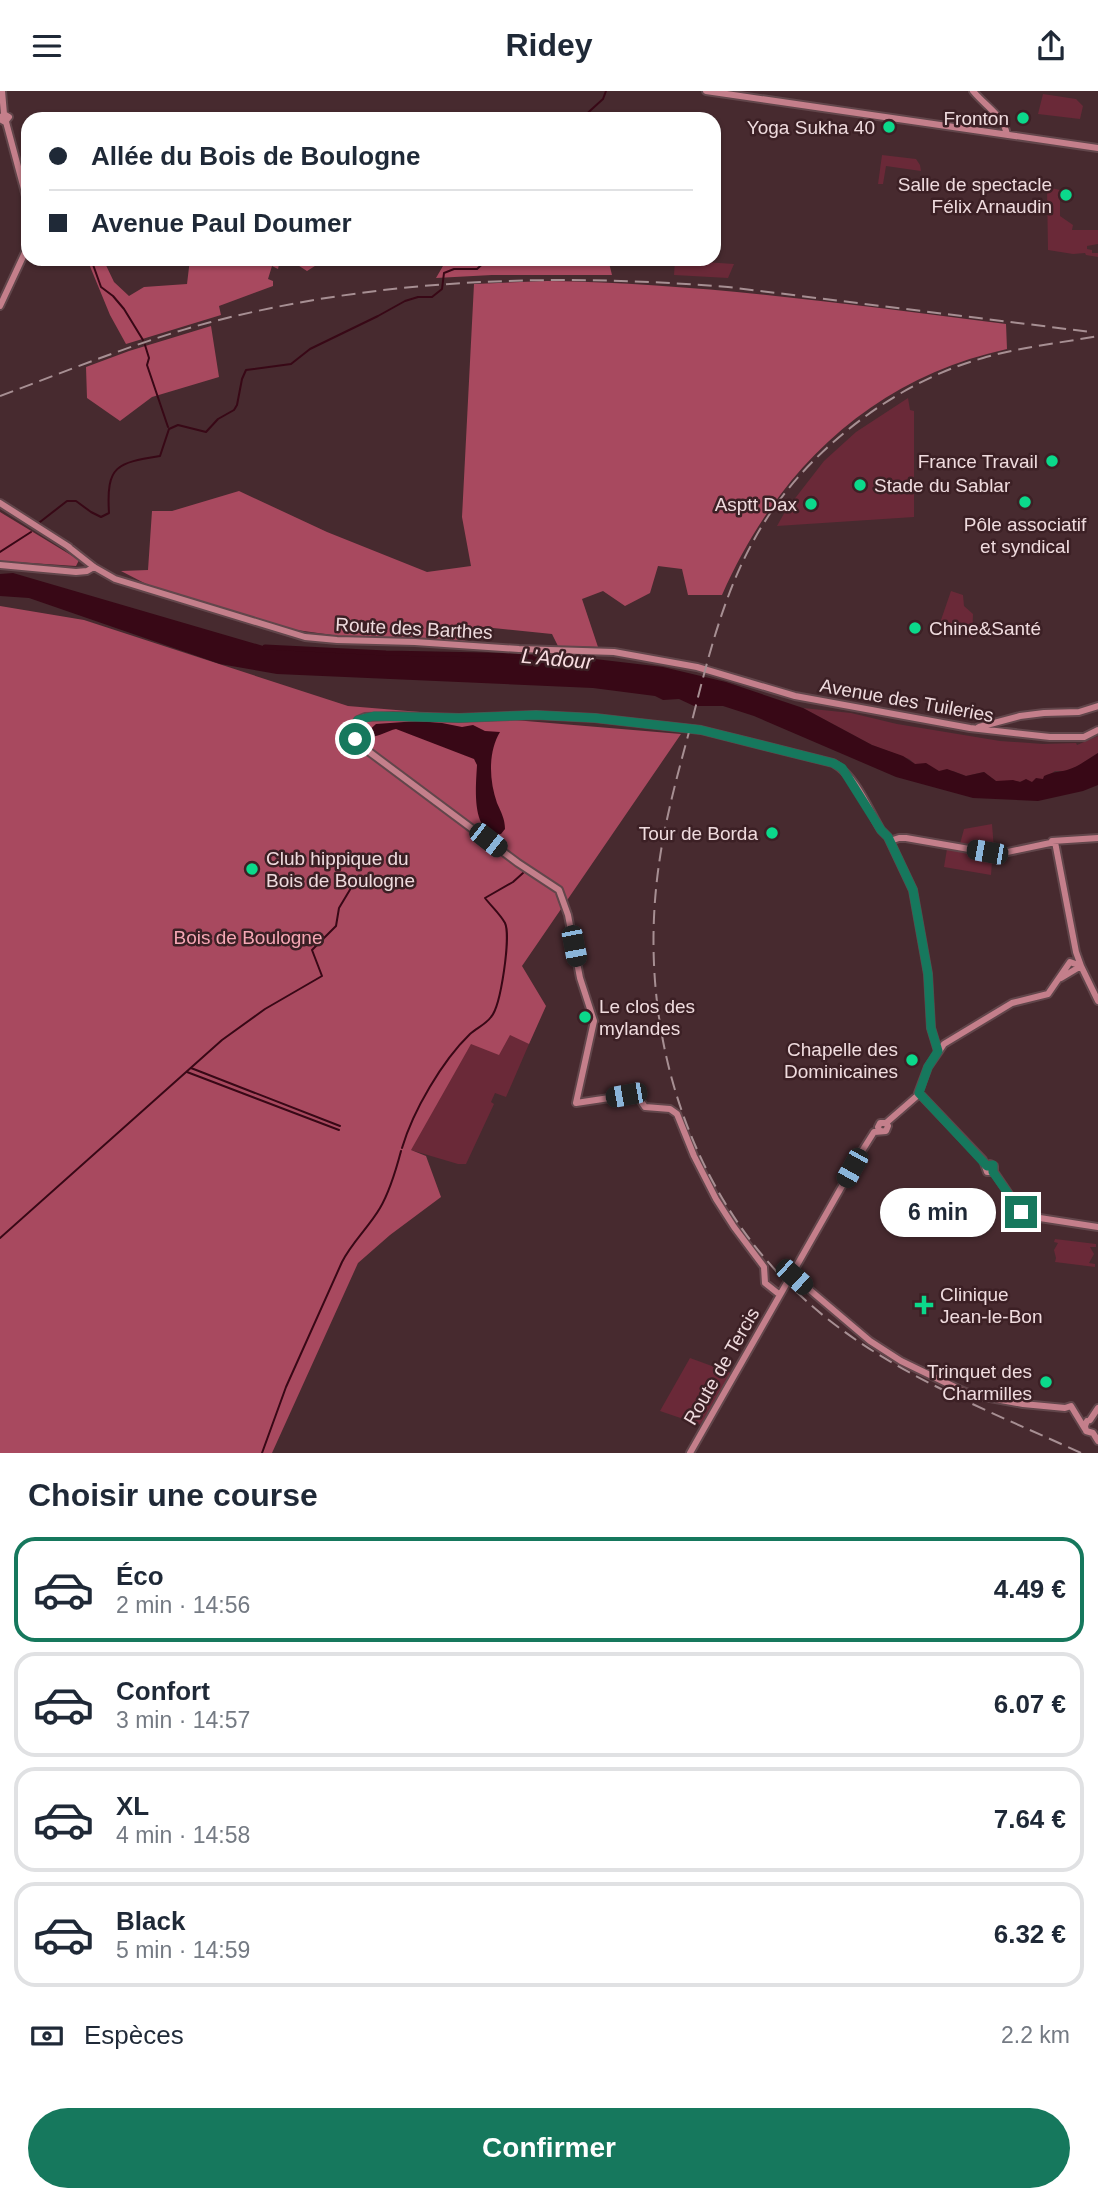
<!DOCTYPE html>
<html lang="fr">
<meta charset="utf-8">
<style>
body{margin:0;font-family:Arial,sans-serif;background:#f2f2f3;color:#1f2937;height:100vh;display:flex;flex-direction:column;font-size:26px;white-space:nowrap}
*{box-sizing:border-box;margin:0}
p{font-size:23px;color:#747a83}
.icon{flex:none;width:38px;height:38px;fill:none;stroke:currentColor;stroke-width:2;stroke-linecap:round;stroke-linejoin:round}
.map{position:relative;height:1362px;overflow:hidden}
.sheet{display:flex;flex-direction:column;background:#fff;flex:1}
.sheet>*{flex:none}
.top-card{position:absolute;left:21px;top:21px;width:700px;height:154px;border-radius:21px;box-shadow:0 2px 5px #0004;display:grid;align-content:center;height:154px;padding:0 28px;background:#fff}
.end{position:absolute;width:32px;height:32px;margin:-16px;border:9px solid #16785d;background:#fff;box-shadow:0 0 0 4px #fff}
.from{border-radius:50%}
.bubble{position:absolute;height:49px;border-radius:24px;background:#fff;box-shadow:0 2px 5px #0004;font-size:23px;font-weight:700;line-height:49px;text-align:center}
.car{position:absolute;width:21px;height:42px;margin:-21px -10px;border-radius:9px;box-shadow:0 0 5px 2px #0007;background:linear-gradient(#222 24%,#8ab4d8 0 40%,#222 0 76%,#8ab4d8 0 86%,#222 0)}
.top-card b{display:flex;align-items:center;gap:24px;height:66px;font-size:26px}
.top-card b+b{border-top:2px solid #e0e1e3}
.top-card i{width:18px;height:18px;background:#1f2937}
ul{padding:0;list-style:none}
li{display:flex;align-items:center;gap:21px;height:105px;margin:0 14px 10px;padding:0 14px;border:4px solid #e0e1e3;border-radius:21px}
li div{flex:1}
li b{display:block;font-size:26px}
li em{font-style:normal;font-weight:700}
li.on{border-color:#16785d}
li>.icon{width:63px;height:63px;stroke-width:1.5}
h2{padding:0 28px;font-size:32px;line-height:84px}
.pay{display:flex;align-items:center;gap:18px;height:77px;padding:0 28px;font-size:26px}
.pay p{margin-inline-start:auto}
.cta{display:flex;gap:14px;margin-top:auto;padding:14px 28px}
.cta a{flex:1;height:80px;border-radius:42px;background:#16785d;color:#fff;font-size:28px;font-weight:700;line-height:80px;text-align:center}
header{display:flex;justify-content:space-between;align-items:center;height:91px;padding:0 28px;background:#fff;font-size:32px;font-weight:700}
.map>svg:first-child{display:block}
</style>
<header><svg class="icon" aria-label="menu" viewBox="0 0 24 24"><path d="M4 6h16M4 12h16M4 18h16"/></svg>Ridey<svg class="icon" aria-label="share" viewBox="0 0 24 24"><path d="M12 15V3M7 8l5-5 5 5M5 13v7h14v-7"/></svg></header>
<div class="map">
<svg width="1098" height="1362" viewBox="0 0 1098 1362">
<rect width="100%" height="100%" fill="#472a2f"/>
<path fill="#6a2938" d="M1043,3L1076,8L1083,15L1080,28L1038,23Z
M882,64L916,68L920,74L921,80L886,75L883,93H878Z
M1047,96L1060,99V125L1073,134L1072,139H1098V153L1087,155V158L1092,159V162H1098V166L1086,164L1085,162L1073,163L1048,159Z
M675,169L734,173L728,187L674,184Z
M908,307L910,319L914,320V426L777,435L786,419L824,370L856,341Z
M951,500L963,504L964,515L973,523L972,547L942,533L941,529Z
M803,617L851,622L897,633L1000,650L1043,653L1076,652L1077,654L1098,645V662L1078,675L1066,680H1055L1044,688L1032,691L996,690L984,681L966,685L953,680H938L915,673L909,668L872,654Z
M992,733L994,758L960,753L964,738Z
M947,758L986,764L992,770L991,784L944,776Z
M510,943L529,953L506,1006L495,1002L491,1011L494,1013L466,1073H458L404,1057L465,950Z
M1055,1148L1096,1153V1156H1090L1094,1163L1089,1172L1095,1173V1176L1055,1171L1056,1167L1054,1159L1058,1152L1054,1151Z
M690,1267L731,1282L701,1334L660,1320Z"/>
<path fill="#a8495f" d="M87,168H103L114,191L129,205L144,196L187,193L190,168H326L307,180L293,171L280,169L278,178L272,175L268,188L273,190V195L219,215L221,224L126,253L110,224Z
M447,168H608L612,184H492L436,187Z
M547,190C701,192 853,214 1006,233L1007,258C871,288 777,379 722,504H688L682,478L658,475L650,502L625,515L603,500L582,508L598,556L558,555L552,543L474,535L463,553L381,551L262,534L152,496L121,480L148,479L152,420H172L239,400L327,441L427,481L471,475L462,426L474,193Z
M211,235L219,286L152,306L120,330L87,307L86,276L129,260Z
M0,421L79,469L76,475L0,470Z
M0,515L84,529L348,615L681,643L522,875L546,915L529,953L510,944L499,964L471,953L411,1059L426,1065L441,1106L390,1144L358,1172L272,1362H0Z"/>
<path fill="#380816" d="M13,482L270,557L386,562L578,566L663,576L726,591L803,617L872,654L903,665L915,673L926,672L939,680L947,678L966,685L984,681L996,690L1013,689L1020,691L1026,688L1032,691L1036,687L1043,688L1044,685C1052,681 1059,681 1067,679C1078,676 1088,668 1098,662V694L1083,700L1038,710L973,707L896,686L754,625L723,615H694L679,608L663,609L655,605L593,597L277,583L220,573L29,507L0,505V483Z
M418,630L442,632L462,636L473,634L485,640L500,641C488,661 489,689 497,712C501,721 505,728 505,738L501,743C470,746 476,694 477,674L474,668L396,638C386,640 376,648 366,645V642L376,633Z"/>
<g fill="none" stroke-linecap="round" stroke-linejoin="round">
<path stroke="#380816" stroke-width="2" d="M581,28L603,8L606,0
M91,168L101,196L113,205L124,218L143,249
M145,254L149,267L147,274L168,336
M40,431L67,410H76L91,421L101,426L109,422C106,374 117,372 160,365L169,338L178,334L206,341L218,328L234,319L237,314L242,288L246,279L291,273L310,258L378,225L405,210L418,206H432L442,198L444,182L454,178H477L488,168
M0,461L31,441
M191,977L340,1035
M187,981L339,1039
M402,1057C413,1020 442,970 470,943C477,937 486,933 491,926C501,915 511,845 505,832C500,823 491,815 485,807L513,791L523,782
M0,1147L222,949L265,918L322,885L312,859L336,835L339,817L357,787
M262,1362L286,1296L342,1171C352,1151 369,1136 380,1117C390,1100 396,1079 401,1060"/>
<path stroke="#380816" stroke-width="5" d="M265,556L386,562L577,566"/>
<g stroke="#62464b" stroke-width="10">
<path id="secondary" d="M2,0L4,23L0,28L5,31L9,26L4,23
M706,0L1098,57
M973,0C985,15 1004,25 1007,44
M6,31L28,113
M28,144V147
M0,215L28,155
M0,412L69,456
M66,454L94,476L115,488L305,546L337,549L415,551L519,558L614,561L697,576L795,605L970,637L1050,646H1084L1098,639
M0,474L76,481L87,480L94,476
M979,636L1020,625L1044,622L1079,621L1098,615
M890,750L899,747H906L998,763L1055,751
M1052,750L1098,747
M1055,751L1076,861L1081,875L1098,910
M1061,887L1081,875
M919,1002L983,1069L987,1081H994
M879,1039L878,1036L880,1032H886L917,1005L928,976L944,953L1012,912L1048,903L1070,871L1081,875
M987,1075L990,1073L994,1075V1081L1021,1121L1020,1126L1024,1128L1027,1125
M1021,1121H1026L1027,1125L1098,1136
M791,1183L870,1250L901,1270L963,1300L974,1304L1023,1313L1065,1317L1071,1315L1085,1338
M780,1204L765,1192L764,1176L734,1136L716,1108L694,1065L677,1023L670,1018L645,1016L636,1003L576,1012L594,930L580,887L568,824L559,799L518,772L360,654L355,648L354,635L358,629L365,626L394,625L459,627L536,624L595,627L701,639L833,672C856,685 868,717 881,739L888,746L913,799L928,883L931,937L938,960
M1090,1329L1098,1317
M1087,1330L1085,1335L1086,1340L1093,1342L1098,1350
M690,1362L862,1060L874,1041L886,1040L888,1035L886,1032"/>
</g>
<use href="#secondary" stroke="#c47f8b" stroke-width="6"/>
<path stroke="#a78f93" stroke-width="2" stroke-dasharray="14 7" stroke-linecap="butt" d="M0,305C70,279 139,250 211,231C381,187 554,182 728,196L1091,241
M1081,1362C955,1304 838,1264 751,1150C670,1043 640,905 659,773C666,722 681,672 694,622C721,515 744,432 829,355C873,315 926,283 983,267C1021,256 1060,252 1098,245"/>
</g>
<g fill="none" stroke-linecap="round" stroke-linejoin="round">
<path stroke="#16785d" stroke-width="9" d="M355,648L354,635L358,629L374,625L459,627L536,624L595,627L701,639L833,672L842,677L881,739L888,746L913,799L928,883L931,937L938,960L928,976L919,1002L987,1075L993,1074V1081L1021,1121"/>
</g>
<g fill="#0bd98b" stroke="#3c2025" stroke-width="2.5">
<circle cx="1023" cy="27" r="7"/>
<circle cx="889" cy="36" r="7"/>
<circle cx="1066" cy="104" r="7"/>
<circle cx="1052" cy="370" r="7"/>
<circle cx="860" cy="394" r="7"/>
<circle cx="1025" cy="411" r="7"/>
<circle cx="811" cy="413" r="7"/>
<circle cx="915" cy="537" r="7"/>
<circle cx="772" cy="742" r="7"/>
<circle cx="252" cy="778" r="7"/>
<circle cx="585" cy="926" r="7"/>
<circle cx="912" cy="969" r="7"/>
<path d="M920.5 1203.5h7v7h7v7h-7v7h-7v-7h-7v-7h7z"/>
<circle cx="1046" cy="1291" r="7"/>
</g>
<g text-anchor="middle" stroke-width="5" stroke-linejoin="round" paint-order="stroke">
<g font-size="19" fill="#efdbde" stroke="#3c2025" text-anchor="end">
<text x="1009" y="34">Fronton</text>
<text x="875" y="43">Yoga Sukha 40</text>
<text x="1052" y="100">Salle de spectacle<tspan x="1052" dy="22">Félix Arnaudin</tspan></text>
<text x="1038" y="377">France Travail</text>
<text x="874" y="401" text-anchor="start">Stade du Sablar</text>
<text x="797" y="420">Asptt Dax</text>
<text x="1025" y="440" text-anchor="middle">Pôle associatif<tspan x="1025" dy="22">et syndical</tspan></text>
<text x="929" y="544" text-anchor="start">Chine&amp;Santé</text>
<text x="758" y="749">Tour de Borda</text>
<text x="266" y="774" text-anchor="start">Club hippique du<tspan x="266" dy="22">Bois de Boulogne</tspan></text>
<text x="599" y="922" text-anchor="start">Le clos des<tspan x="599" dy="22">mylandes</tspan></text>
<text x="898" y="965">Chapelle des<tspan x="898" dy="22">Dominicaines</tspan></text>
<text x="940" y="1210" text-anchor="start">Clinique<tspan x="940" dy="22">Jean-le-Bon</tspan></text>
<text x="1032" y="1287">Trinquet des<tspan x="1032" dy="22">Charmilles</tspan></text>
</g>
<g font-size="19" fill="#efdbde" stroke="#3c2025">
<text transform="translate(414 537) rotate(3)" y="7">Route des Barthes</text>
<text transform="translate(907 609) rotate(10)" y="7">Avenue des Tuileries</text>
<text transform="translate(721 1275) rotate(-60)" y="7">Route de Tercis</text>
</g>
<g font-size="19" fill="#f6a7b5" stroke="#3c2025">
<text x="248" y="853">Bois de Boulogne</text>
</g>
<g font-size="21" font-style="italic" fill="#f8dce0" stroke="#3c2025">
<text transform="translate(557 568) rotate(5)" y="7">L'Adour</text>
</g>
</g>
</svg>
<i class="end from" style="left:355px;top:648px"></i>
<i class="end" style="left:1021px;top:1121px"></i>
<div class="bubble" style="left:880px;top:1097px;width:116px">6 min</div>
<i class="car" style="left:488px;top:749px;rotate:128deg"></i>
<i class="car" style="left:987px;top:761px;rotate:280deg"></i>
<i class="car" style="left:574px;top:855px;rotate:169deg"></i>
<i class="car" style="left:626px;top:1004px;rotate:260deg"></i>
<i class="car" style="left:852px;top:1077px;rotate:209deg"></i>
<i class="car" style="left:794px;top:1186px;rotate:132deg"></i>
<div class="top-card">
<b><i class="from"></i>Allée du Bois de Boulogne</b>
<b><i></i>Avenue Paul Doumer</b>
</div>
</div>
<section class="sheet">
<h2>Choisir une course</h2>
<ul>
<li class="on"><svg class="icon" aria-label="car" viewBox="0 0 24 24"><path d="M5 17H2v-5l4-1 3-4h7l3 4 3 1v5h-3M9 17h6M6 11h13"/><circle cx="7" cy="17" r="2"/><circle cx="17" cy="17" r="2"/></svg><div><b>Éco</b><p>2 min · 14:56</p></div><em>4.49 €</em></li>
<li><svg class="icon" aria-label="car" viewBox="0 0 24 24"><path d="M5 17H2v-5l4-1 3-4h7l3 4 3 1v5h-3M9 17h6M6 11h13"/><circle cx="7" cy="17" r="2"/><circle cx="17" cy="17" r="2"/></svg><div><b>Confort</b><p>3 min · 14:57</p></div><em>6.07 €</em></li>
<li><svg class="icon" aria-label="car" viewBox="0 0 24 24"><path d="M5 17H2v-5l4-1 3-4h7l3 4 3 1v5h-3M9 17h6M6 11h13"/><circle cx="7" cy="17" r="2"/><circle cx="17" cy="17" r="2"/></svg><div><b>XL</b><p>4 min · 14:58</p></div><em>7.64 €</em></li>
<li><svg class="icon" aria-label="car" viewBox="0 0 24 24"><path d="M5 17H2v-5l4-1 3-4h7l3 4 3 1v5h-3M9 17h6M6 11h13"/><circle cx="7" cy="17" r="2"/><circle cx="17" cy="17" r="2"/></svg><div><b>Black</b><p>5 min · 14:59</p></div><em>6.32 €</em></li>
</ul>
<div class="pay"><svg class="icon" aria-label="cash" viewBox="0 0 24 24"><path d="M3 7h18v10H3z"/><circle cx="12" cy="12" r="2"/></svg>Espèces<p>2.2 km</p></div>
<div class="cta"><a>Confirmer</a></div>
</section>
